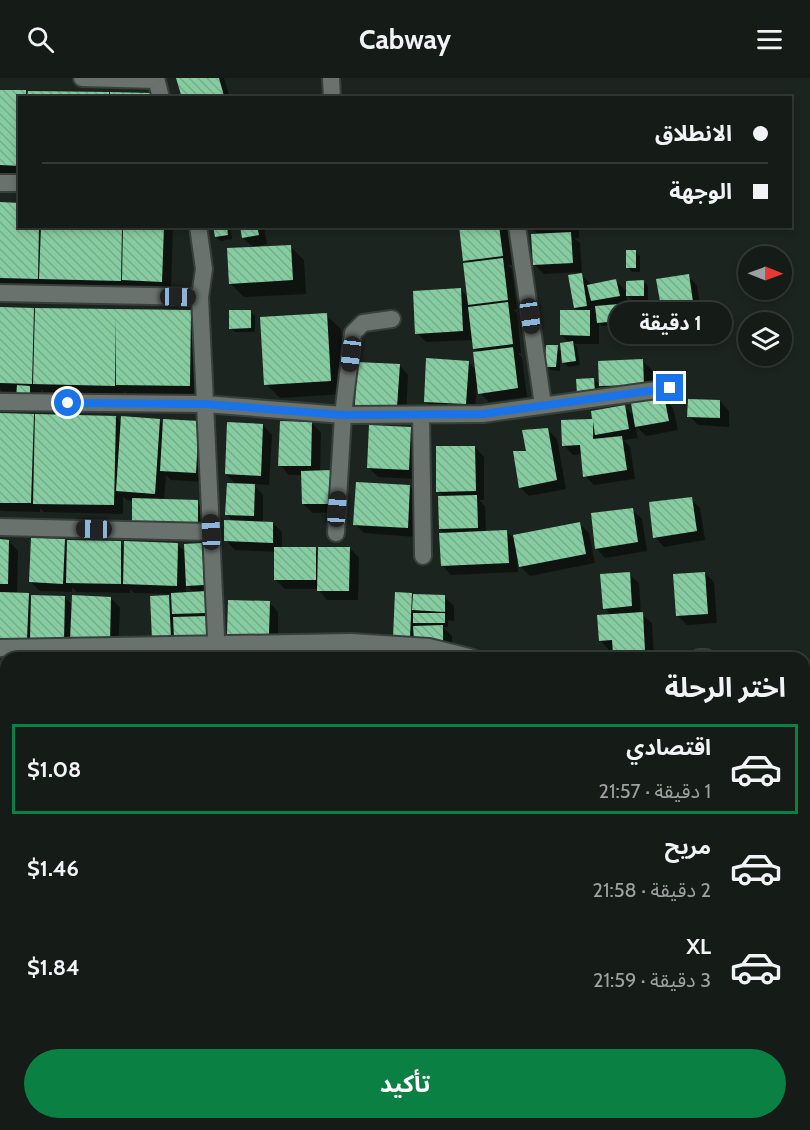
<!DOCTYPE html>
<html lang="ar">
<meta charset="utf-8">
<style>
body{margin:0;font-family:Cabin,"Noto Sans Arabic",sans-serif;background:#222824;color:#f1f3f6;direction:rtl;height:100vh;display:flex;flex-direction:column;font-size:22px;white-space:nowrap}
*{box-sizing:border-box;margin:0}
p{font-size:20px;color:#9da1a1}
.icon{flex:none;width:33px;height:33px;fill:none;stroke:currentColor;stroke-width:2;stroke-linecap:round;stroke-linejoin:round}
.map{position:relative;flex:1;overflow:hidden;direction:ltr}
.details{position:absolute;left:0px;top:574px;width:810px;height:478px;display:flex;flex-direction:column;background:#151b17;border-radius:18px 18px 0 0;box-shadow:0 3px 9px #0003,0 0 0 2px #343936;direction:rtl}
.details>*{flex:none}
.top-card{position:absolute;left:18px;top:18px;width:774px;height:132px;border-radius:0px;box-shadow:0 3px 9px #0003,0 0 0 2px #343936;direction:rtl;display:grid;align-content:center;height:132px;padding:0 24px;background:#151b17}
.needle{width:39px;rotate:91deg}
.fabs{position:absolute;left:738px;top:168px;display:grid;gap:12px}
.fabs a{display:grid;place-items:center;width:54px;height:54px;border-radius:50%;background:#151b17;box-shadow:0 3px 9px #0003,0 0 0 2px #343936;font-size:30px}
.end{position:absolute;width:27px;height:27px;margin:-14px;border:8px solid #1a73e8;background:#fff;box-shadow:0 0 0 3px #fff}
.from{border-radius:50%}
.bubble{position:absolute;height:42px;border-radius:21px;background:#151b17;box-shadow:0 3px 9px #0003,0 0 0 2px #343936;font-size:20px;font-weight:700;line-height:42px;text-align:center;direction:rtl}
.car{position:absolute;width:18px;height:36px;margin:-18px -9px;border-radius:8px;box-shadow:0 0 4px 2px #0007;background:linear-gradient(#222 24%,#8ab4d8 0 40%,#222 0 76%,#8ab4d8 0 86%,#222 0)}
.top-card b{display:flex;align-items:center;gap:21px;height:57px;font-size:22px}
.top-card b+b{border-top:2px solid #343936}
.top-card i{width:15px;height:15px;background:#f1f3f6}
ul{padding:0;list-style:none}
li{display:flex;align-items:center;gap:18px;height:90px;margin:0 12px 9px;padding:0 12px;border:3px solid transparent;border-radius:0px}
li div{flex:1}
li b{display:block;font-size:22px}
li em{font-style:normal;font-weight:700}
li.active{border-color:#0b8043}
li>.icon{width:54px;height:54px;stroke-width:1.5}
h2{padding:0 24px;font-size:27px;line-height:72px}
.primary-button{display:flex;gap:12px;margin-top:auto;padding:12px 24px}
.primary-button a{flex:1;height:69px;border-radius:36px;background:#0b8043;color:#fff;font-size:24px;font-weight:700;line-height:69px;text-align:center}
header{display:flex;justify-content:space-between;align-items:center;height:78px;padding:0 24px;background:#151b17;font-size:27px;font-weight:700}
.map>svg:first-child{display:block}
</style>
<header><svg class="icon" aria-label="menu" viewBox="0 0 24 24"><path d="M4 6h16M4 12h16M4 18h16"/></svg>Cabway<svg class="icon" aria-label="search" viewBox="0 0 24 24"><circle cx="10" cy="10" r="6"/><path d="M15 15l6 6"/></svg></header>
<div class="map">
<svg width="810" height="1052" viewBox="0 0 810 1052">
<defs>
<pattern id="building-back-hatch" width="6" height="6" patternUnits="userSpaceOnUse" patternTransform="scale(1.5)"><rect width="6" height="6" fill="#86cca1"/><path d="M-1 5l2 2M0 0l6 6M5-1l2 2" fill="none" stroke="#76ac8b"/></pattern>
</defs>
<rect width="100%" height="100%" fill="#1c241f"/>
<path fill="#0007" fill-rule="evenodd" d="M178,0H224L230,20H183Z
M0,13L25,14L29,17L108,16L112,19L150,16L153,20H20V96H0Z
M0,129L20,148H173L171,212L50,210L47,206V210L9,209L4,204V209H0Z
M215,148H230L232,161L221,163L216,159Z
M241,148H264L267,166L259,168V170L290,168L304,182L306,216L244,219L230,205L254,170L243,160Z
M460,148H507L512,187H508L512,191L517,231L513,232L517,235L521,275H518L522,280L527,319L489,324L480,315L477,305L475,334L435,332L425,323L468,284L477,293L479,275L474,270L473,262L426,264L417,255L461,212L469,220L468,186L464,182Z
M532,148H579V160H574L580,165L582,194L544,196L534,186L538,157Z
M635,174L640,178V194H632L628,190Z
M581,197L591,206L616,203L627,214L644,204L648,208V222H632L626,216L628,227L619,228L622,232L624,246L602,248L599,245V266H574L577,269L580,287L568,289L564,285L561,275L560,293L551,292L547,288L557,269L562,274L570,265L561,257L579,234L575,230Z
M688,198L697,207L701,233L672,237L662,228Z
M0,231H33L37,235L190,233L200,243L199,317L127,316L124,313V316L44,314L41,311V314H34V324L18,314L2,313L0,311Z
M250,233L255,238V254H235L231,250Z
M326,237L341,251L345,316L280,320L266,306Z
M643,283L652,292L653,315L610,317L600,307Z
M399,287L408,297L406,338L366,335L356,326Z
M594,301L598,305L599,317L578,314Z
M664,320L673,330L678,352L646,358L635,347L638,360L624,362L630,369L635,401L594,407L585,398L582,376L573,377L564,367L563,344L594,342L624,328L635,339Z
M720,323L729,333V349L698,347L689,338Z
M0,336L33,337L37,341L116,339L122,345L159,342L164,347L199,344L205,404L171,402L166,397L164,423L197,424L206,433L207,454L143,453L134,423L127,422L123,419V436L44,434L40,430V434L2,433L0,432Z
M312,345L321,355L320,394L343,434L313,435L303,426L302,397H289L280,387Z
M263,347L272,357L269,407L253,406L263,417V445H273L282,454V470L315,471L319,475L350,470L359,480L358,522H327L318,511H285L275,501L276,474L235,472L226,463L234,444L227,437L237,407L226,396Z
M411,350L420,360L418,401L378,399L368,389Z
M547,351L557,361L566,411L529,418L520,409L527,374Z
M475,369L484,379V422H479L485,428L486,455L507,454L516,462L580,446L589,455L595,485L530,498L520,488L519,481H517L518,494L451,497L442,487L446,457L440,451L445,420L438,413Z
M410,409L419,418L416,459L364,455L355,446Z
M691,421L700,430L705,462L664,469L655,459Z
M632,432L642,441L647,473L605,480L596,470Z
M64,462L68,467L121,465L125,469L177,466L186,474L201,466L211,476L216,544L163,570L168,519L173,524L176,516L134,515L130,511V515L77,514L72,509V514L40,513L31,504ZM186,507L195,515L186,516Z
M0,463H9L18,473L17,516H28L32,521L64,519L73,527L111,520L120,530L118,573L0,563Z
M705,495L714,504L717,545L687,547L678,538Z
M629,496L639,505L641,536L652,545L654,580H620L614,575V572H609L600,562L612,538L605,530Z
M396,515L445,519L454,528V543L448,542V549H443L452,558V571L394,558Z
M269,524L278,534V565L238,564L229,555Z
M206,579L208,580H173Z
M6,586V704H0V651H4L0,639V590L3,593Z
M0,714H6V767L0,764Z"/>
<path fill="url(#building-back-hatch)" d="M176,0H219L224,18L182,20Z
M0,12H26V20H20V88L0,87Z
M28,13L109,14V20H27Z
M110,14L151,15L150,20H110Z
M0,124L20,125V148H39L38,201L0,200Z
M41,148H122L121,203L39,201Z
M123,148H164L162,204L122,202Z
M213,148H227L228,157L215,159Z
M240,148H257L259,157L242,160Z
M459,148H499L503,178L463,183Z
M530,148H570V151L530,152Z
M571,154L573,185L533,187L531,156Z
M291,167L293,202L229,206L227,170Z
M626,172H636V190H626Z
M503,180L508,222L468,227L463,185Z
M582,195L587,228L574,230L568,197Z
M689,196L693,224L661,229L656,201Z
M616,201L620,218L591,223L587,207Z
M644,202V218H626V203Z
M461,210L463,253L415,256L413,213Z
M508,224L513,266L473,271L468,229Z
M619,226L620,243L597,245L595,228Z
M0,229L34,230L32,306L0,305Z
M35,230L191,232L190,308L116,307V239L115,308L33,306Z
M229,232H251V250L229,251Z
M560,232H590V258L560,257Z
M327,235L331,303L264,307L260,239Z
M573,263L576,283L562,285L560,265Z
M546,267H558L556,289H545Z
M513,269L518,310L478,316L473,274Z
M426,280L469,283L466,326L424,324Z
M643,281L644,307L599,308L598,283Z
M357,284L400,286L397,329L355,327Z
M594,300L595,314L577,315L576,301Z
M17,307L30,308V320L16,319Z
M664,318L669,343L635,349L631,325Z
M688,321L720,322V340L687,339Z
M625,327L629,351L595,357L593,343V361L622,358L627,392L583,399L580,367L562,368L561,342L592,341L591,333Z
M0,335L34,336L31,425H0Z
M35,336L116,338L114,427L33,426Z
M121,338L160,341L155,416L116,413Z
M163,341L199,343L196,395L160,393Z
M280,343L312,344L311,388H278Z
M227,344L263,346L261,398L225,396Z
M369,347L411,349L409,392L367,390Z
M548,350L557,402L519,410L513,373H526L522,352Z
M436,368H475L476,413L436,414Z
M333,392L334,426H302L301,393Z
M356,404L410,407L408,450L353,447Z
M227,405L255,406L254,438L225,437Z
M477,417L478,450L439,451L438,418Z
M692,419L697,453L653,460L649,424Z
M132,420L198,422V445L132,444Z
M633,430L638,464L595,471L591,435Z
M224,442L273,444V465L224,463Z
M580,444L586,476L519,489L513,457Z
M507,452L509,485L441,488L439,455Z
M31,460L65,461L63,506L29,504Z
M0,461L9,462L8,506H0Z
M67,462L121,463V506L66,505Z
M124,463L178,465L177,508L123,506Z
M202,465L204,507L186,508L184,466Z
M274,469H316V502H274Z
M318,469H350L349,513H317Z
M630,494L632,528L603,531L600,496Z
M705,494L708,536L676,538L673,496Z
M207,513V535L172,536L171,515Z
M0,514L29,515L27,561L0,560Z
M395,514L412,515L410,560L393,559Z
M413,516L445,517V534L412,532Z
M31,517L65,518L64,562L30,561Z
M72,517L111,519L110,564L70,562Z
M169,517L171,560L152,561L150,518Z
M228,522L270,523L269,556H227Z
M643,534L645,573L613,576L612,562L599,563L597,537Z
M413,535H445V545H413Z
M208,538L209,559L174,561L173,539Z
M443,547V562L414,563L413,548Z
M2,584H6V619H3Z
M6,637V694L0,695V649H2L0,639Z
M0,713H6V758H0Z"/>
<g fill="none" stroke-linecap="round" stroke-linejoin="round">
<g stroke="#39403c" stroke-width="20">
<path id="minor" d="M82,0L156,2
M156,0L161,20
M331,0L332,20
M0,105H20
M198,148L204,191L200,219L217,580
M517,148L543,327
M0,215L200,219
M0,324L205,326L343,337L483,336L671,310
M421,337L423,478
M0,449L211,454
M336,455L343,337L353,255L363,245L392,241
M0,570L351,564L429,569L473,580
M699,580H706
M804,639L810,644
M0,706L6,705"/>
</g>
<use href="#minor" stroke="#69726c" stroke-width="16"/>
</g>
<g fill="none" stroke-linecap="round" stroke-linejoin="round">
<path stroke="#1a73e8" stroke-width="8" d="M68,325L205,326L343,337L483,336L670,310"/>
</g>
</svg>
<div class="fabs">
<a><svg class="needle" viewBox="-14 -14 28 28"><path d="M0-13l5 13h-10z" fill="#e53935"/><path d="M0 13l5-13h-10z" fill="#9da1a1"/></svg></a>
<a><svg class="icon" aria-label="layers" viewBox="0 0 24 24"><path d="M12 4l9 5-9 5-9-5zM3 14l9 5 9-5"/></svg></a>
</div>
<i class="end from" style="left:68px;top:325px"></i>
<i class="end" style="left:670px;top:310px"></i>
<div class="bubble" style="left:609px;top:224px;width:123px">1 دقيقة</div>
<i class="car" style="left:178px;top:219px;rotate:91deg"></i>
<i class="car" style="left:530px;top:238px;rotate:172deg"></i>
<i class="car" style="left:351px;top:276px;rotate:187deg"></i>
<i class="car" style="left:337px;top:431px;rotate:4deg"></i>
<i class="car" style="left:94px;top:451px;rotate:271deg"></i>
<i class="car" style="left:211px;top:454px;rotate:358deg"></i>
<div class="top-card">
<b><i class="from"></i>الانطلاق</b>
<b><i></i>الوجهة</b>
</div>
<section class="details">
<h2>اختر الرحلة</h2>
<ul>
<li class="active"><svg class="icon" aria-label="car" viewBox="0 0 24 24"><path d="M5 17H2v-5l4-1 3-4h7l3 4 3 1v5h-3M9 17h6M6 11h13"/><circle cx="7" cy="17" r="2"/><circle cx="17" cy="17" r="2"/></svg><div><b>اقتصادي</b><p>1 دقيقة · 21:57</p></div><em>$1.08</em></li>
<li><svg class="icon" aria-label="car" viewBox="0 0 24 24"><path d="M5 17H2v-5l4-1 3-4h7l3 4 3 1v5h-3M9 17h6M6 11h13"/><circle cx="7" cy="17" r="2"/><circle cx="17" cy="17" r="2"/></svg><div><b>مريح</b><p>2 دقيقة · 21:58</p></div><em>$1.46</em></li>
<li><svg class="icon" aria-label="car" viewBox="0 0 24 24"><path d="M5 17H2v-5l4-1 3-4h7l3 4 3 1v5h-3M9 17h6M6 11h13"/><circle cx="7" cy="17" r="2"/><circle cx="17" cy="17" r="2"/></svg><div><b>XL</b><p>3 دقيقة · 21:59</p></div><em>$1.84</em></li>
</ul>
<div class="primary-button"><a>تأكيد</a></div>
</section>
</div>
